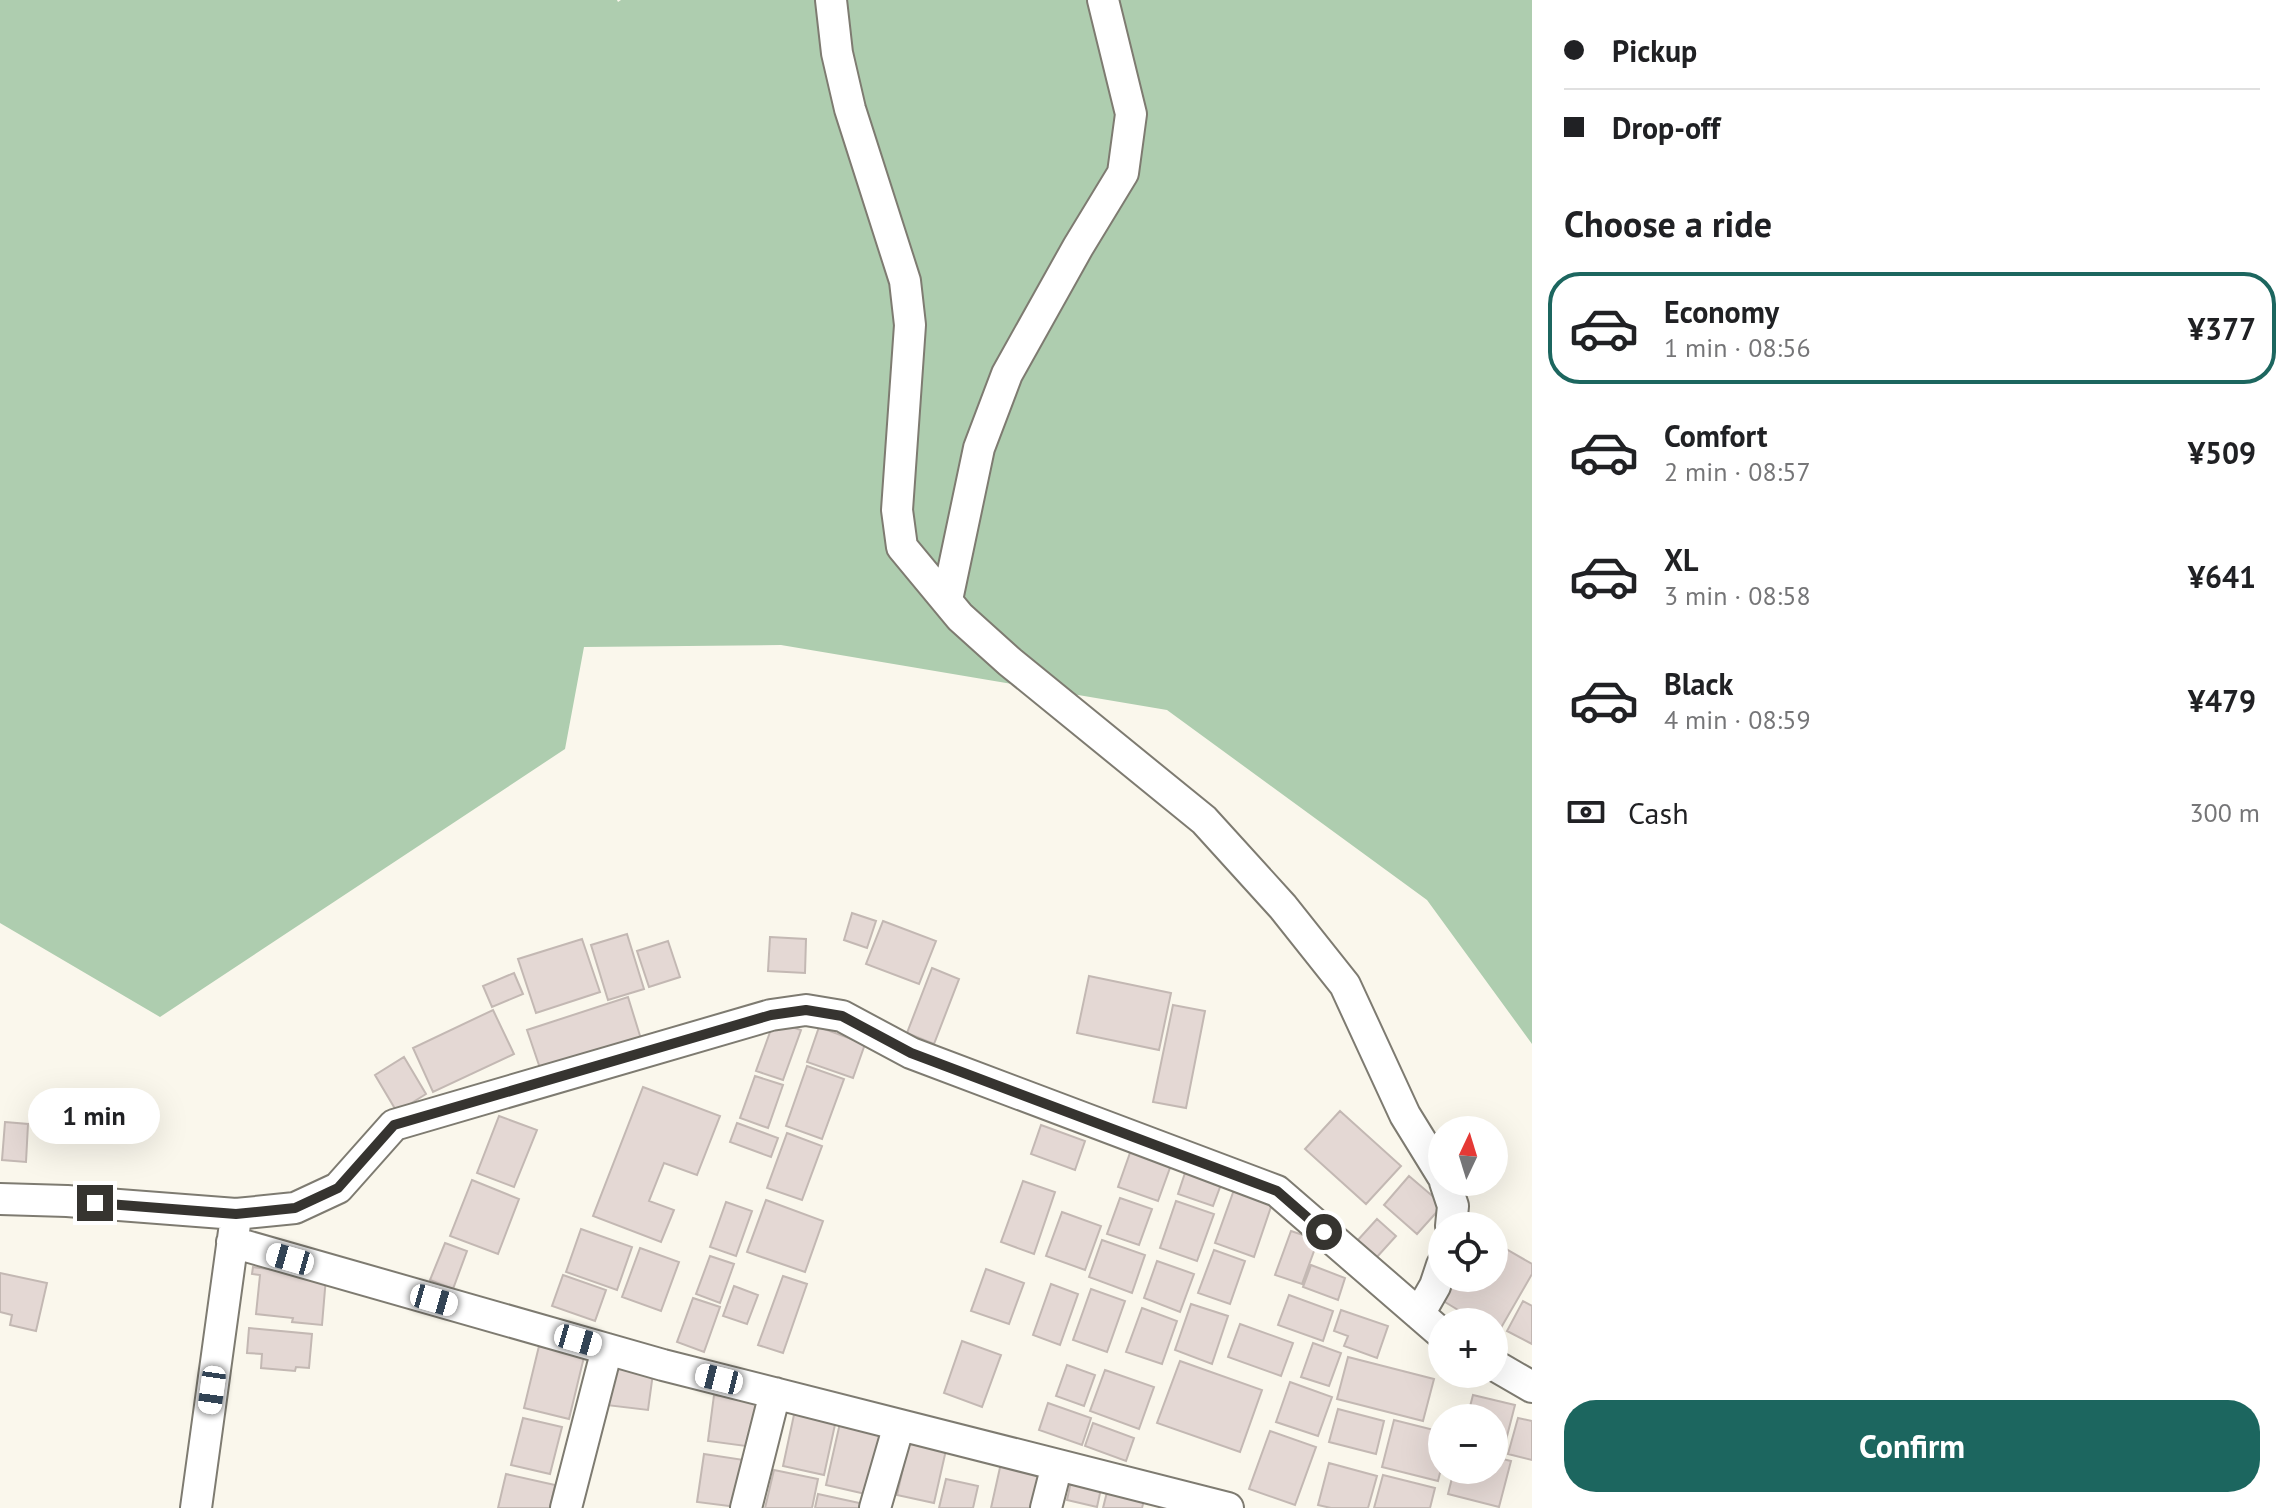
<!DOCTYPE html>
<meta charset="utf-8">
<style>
body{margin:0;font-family:"PT Sans",sans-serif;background:#f2f2f2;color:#202124;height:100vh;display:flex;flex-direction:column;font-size:30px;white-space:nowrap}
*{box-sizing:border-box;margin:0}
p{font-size:26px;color:#757577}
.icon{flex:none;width:44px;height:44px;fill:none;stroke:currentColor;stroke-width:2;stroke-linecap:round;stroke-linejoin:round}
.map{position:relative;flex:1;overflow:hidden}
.sheet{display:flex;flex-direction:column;background:#fff;width:760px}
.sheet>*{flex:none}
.top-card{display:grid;align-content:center;height:176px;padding:0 32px;background:#fff}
.needle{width:52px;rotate:4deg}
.tools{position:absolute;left:1428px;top:1116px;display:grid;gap:16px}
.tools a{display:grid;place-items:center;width:80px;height:80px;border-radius:50%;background:#fff;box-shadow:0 8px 32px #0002;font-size:40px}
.end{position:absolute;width:36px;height:36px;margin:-18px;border:10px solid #363430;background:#fff;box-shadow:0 0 0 4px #fff}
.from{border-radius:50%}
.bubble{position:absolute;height:56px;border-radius:28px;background:#fff;box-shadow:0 8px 32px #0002;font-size:26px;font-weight:700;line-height:56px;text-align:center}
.car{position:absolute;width:24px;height:48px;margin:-24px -12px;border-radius:10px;box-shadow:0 0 6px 2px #0007;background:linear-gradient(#fff 24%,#345 0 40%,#fff 0 76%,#345 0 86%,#fff 0)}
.top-card b{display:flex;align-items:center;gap:28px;height:76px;font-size:30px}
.top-card b+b{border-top:2px solid #e0e0e0}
.top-card i{width:20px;height:20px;background:#202124}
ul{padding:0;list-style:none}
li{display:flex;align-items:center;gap:24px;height:112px;margin:0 16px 12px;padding:0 16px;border:4px solid transparent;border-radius:32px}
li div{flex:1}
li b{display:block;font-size:30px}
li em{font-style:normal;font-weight:700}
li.current{border-color:#1c665f}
li>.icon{width:72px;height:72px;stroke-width:1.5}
h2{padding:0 32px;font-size:36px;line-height:96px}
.pay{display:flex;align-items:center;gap:20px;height:88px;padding:0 32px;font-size:30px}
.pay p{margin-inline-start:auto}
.action{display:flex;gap:16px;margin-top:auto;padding:16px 32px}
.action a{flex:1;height:92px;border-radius:32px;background:#1c665f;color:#fff;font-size:32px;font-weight:700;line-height:92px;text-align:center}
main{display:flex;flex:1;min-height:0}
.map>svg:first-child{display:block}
</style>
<main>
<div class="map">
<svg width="1532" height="1508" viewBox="0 0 1532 1508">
<rect width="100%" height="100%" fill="#faf7ec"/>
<path fill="#aecdaf" d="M0,0H617L618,2L621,0H1532V1044L1427,900L1167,710L781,645L584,647L565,749L160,1017L0,923Z"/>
<path fill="#e4d8d4" stroke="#c3b8b3" stroke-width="2" d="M852,913L876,921L867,948L844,940Z
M883,921L936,941L919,984L866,964Z
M627,934L644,989L608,1000L591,945Z
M770,937L806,939L805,973L768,971Z
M582,939L600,992L536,1013L518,959Z
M668,941L680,977L649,987L637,951Z
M932,968L959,979L934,1044L907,1033Z
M514,973L523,994L492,1007L483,986Z
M1089,976L1171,993L1159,1050L1077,1033Z
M628,997L641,1039L541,1071L527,1030Z
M1173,1005L1205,1011L1186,1108L1153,1102Z
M493,1010L514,1054L433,1092L413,1048Z
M774,1021L801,1030L783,1080L756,1071Z
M819,1027L865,1044L853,1078L807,1062Z
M404,1057L426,1094L397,1112L375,1075Z
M807,1066L844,1079L822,1139L786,1126Z
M755,1076L783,1085L768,1128L740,1118Z
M643,1087L720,1116L697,1175L664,1163L649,1201L674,1210L661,1242L593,1216Z
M1340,1111L1401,1166L1366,1204L1305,1149Z
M499,1116L537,1130L514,1187L477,1173Z
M5,1122L28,1124L26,1162L2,1160Z
M737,1123L778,1138L771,1157L730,1142Z
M1041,1125L1085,1141L1075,1170L1031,1154Z
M787,1133L822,1146L802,1200L767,1188Z
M1131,1150L1171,1165L1158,1201L1118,1187Z
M1187,1167L1223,1179L1213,1206L1178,1194Z
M1409,1176L1443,1205L1417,1234L1384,1205Z
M472,1180L519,1199L498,1254L450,1236Z
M1023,1181L1055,1192L1034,1254L1001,1242Z
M1235,1187L1273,1201L1254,1257L1215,1243Z
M1120,1198L1152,1209L1139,1245L1107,1234Z
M766,1200L823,1221L805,1272L747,1252Z
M1176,1201L1214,1214L1197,1261L1160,1248Z
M726,1202L752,1211L736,1256L710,1247Z
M1062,1212L1101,1226L1085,1270L1046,1256Z
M1377,1219L1396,1236L1376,1258L1357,1241Z
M581,1229L632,1247L617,1290L566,1272Z
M1291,1231L1318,1240L1302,1284L1275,1275Z
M1102,1240L1145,1255L1132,1293L1089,1277Z
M1494,1242L1532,1264V1274L1498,1333L1494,1331V1322H1478L1440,1299L1452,1278H1494Z
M445,1243L467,1251L453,1289L430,1280Z
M640,1248L679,1262L661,1311L622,1297Z
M1214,1250L1245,1261L1230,1304L1198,1293Z
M710,1256L734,1264L720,1303L696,1294Z
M1157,1261L1194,1274L1180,1312L1144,1298Z
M1311,1265L1345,1278L1338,1300L1303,1287Z
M253,1267L326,1277L322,1325L292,1322L293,1318L256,1314L260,1275L252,1274Z
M986,1269L1024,1283L1009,1324L971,1311Z
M0,1273L47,1283L36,1331L10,1325L12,1315L0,1312Z
M563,1275L606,1290L595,1321L552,1306Z
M783,1276L807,1284L783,1353L758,1345Z
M1051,1284L1078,1294L1060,1345L1033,1335Z
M734,1286L758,1295L747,1324L723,1316Z
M1091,1289L1125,1301L1107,1352L1073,1340Z
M1289,1295L1333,1311L1323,1341L1278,1325Z
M693,1298L720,1307L704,1352L677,1342Z
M1523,1301L1532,1306V1344L1507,1331Z
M1191,1304L1228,1316L1212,1364L1175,1350Z
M1142,1308L1177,1321L1162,1364L1126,1352Z
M1341,1310L1388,1326L1377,1358L1344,1346L1348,1336L1334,1331Z
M1240,1324L1293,1343L1281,1376L1228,1357Z
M249,1328L312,1334L309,1368L296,1367L295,1371L261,1368L262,1354L247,1353Z
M962,1341L1001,1355L982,1407L944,1393Z
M1313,1343L1341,1353L1329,1386L1301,1377Z
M539,1346L584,1357L569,1419L524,1408Z
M1348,1357L1434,1379L1423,1421L1337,1399Z
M612,1360L654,1366L648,1410L606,1405Z
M1180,1361L1262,1390L1240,1452L1157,1423Z
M1067,1365L1095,1375L1084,1406L1056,1396Z
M1105,1370L1154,1387L1139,1429L1090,1411Z
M1290,1382L1332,1397L1318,1436L1276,1422Z
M714,1395L759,1401L753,1447L708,1441Z
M1473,1395L1515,1405L1506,1440L1494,1437V1418H1467Z
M1048,1403L1091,1418L1082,1445L1039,1430Z
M1338,1409L1384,1421L1376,1454L1329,1442Z
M795,1410L836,1420L824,1475L783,1466Z
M523,1418L562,1427L550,1474L511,1465Z
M1518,1418L1532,1421V1460L1508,1454Z
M1394,1420L1442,1432V1465L1438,1481L1382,1467Z
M840,1423L884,1433L870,1495L826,1485Z
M1093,1423L1134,1438L1126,1461L1085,1446Z
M1270,1431L1316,1447L1295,1505L1249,1489Z
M909,1442L946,1450L934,1503L897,1495Z
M704,1454L744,1460L737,1507L697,1502Z
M1494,1457L1511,1461L1499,1507L1448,1494L1454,1470H1494Z
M1001,1463L1043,1473L1035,1508H991Z
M1329,1463L1377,1476L1368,1508H1331L1318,1505Z
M774,1470L818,1479L812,1508H765Z
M506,1474L555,1485L550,1508H498Z
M1383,1475L1435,1488L1430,1508H1374Z
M1072,1477L1102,1484L1097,1507L1067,1500Z
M946,1479L978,1486L973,1508H939Z
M1107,1492L1144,1500L1142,1508H1103Z
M818,1494L864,1504L863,1508H815Z"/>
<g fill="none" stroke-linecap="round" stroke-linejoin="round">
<g stroke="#7e7b71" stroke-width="34">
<path id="minor" d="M831,0L837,53L850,109L905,281L910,325L897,510L902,547L960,617L1010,662L1204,820L1283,907L1345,985L1405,1115L1442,1175
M947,600L979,448L1007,374L1078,247L1123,173L1131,114L1103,0
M1445,1182L1453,1206L1451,1226
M0,1199L67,1201L236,1214L295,1208L338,1188L394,1125L771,1015L806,1010L842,1016L911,1053L1277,1191L1442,1334
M232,1242L663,1365L1228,1508
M1419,1314L1435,1286L1442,1265
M1494,1365L1532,1387
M196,1508L235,1224
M566,1508L607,1349
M746,1508L775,1393
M875,1508L899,1425
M1046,1508L1057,1465"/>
</g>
<use href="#minor" stroke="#fff" stroke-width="30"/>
</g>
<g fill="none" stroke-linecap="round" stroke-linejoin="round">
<path stroke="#363430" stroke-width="10" d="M95,1203L236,1214L295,1208L338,1188L394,1125L771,1015L806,1010L842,1016L911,1053L1277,1191L1324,1232"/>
</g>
</svg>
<div class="tools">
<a><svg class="needle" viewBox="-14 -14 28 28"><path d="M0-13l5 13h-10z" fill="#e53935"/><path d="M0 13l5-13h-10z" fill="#757577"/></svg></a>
<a><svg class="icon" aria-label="locate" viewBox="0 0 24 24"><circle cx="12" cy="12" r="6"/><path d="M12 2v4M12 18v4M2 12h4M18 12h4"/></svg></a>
<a>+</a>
<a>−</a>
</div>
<i class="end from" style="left:1324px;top:1232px"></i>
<i class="end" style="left:95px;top:1203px"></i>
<div class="bubble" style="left:28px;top:1088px;width:132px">1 min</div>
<i class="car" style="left:290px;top:1259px;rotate:286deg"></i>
<i class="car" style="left:434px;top:1300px;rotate:106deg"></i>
<i class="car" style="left:578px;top:1340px;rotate:106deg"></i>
<i class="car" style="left:719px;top:1379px;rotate:284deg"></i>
<i class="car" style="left:212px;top:1390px;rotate:188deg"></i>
</div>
<section class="sheet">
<div class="top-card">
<b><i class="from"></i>Pickup</b>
<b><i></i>Drop-off</b>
</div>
<h2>Choose a ride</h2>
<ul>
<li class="current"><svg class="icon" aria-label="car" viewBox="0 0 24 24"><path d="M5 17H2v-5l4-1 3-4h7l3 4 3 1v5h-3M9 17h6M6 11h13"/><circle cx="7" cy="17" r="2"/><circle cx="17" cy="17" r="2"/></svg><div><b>Economy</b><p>1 min · 08:56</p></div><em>¥377</em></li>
<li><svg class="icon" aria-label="car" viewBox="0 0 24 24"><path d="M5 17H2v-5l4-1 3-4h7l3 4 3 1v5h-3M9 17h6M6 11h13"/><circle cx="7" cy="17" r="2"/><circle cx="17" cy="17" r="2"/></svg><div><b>Comfort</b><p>2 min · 08:57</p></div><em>¥509</em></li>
<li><svg class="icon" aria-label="car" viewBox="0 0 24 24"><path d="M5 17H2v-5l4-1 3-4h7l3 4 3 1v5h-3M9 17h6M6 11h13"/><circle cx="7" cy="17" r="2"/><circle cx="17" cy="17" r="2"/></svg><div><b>XL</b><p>3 min · 08:58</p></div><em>¥641</em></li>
<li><svg class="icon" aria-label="car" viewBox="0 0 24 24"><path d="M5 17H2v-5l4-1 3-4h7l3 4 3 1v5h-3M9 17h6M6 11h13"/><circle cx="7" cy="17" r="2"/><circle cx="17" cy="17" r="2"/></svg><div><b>Black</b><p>4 min · 08:59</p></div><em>¥479</em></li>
</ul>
<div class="pay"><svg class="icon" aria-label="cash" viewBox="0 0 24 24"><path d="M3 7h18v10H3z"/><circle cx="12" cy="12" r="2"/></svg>Cash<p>300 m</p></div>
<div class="action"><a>Confirm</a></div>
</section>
</main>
